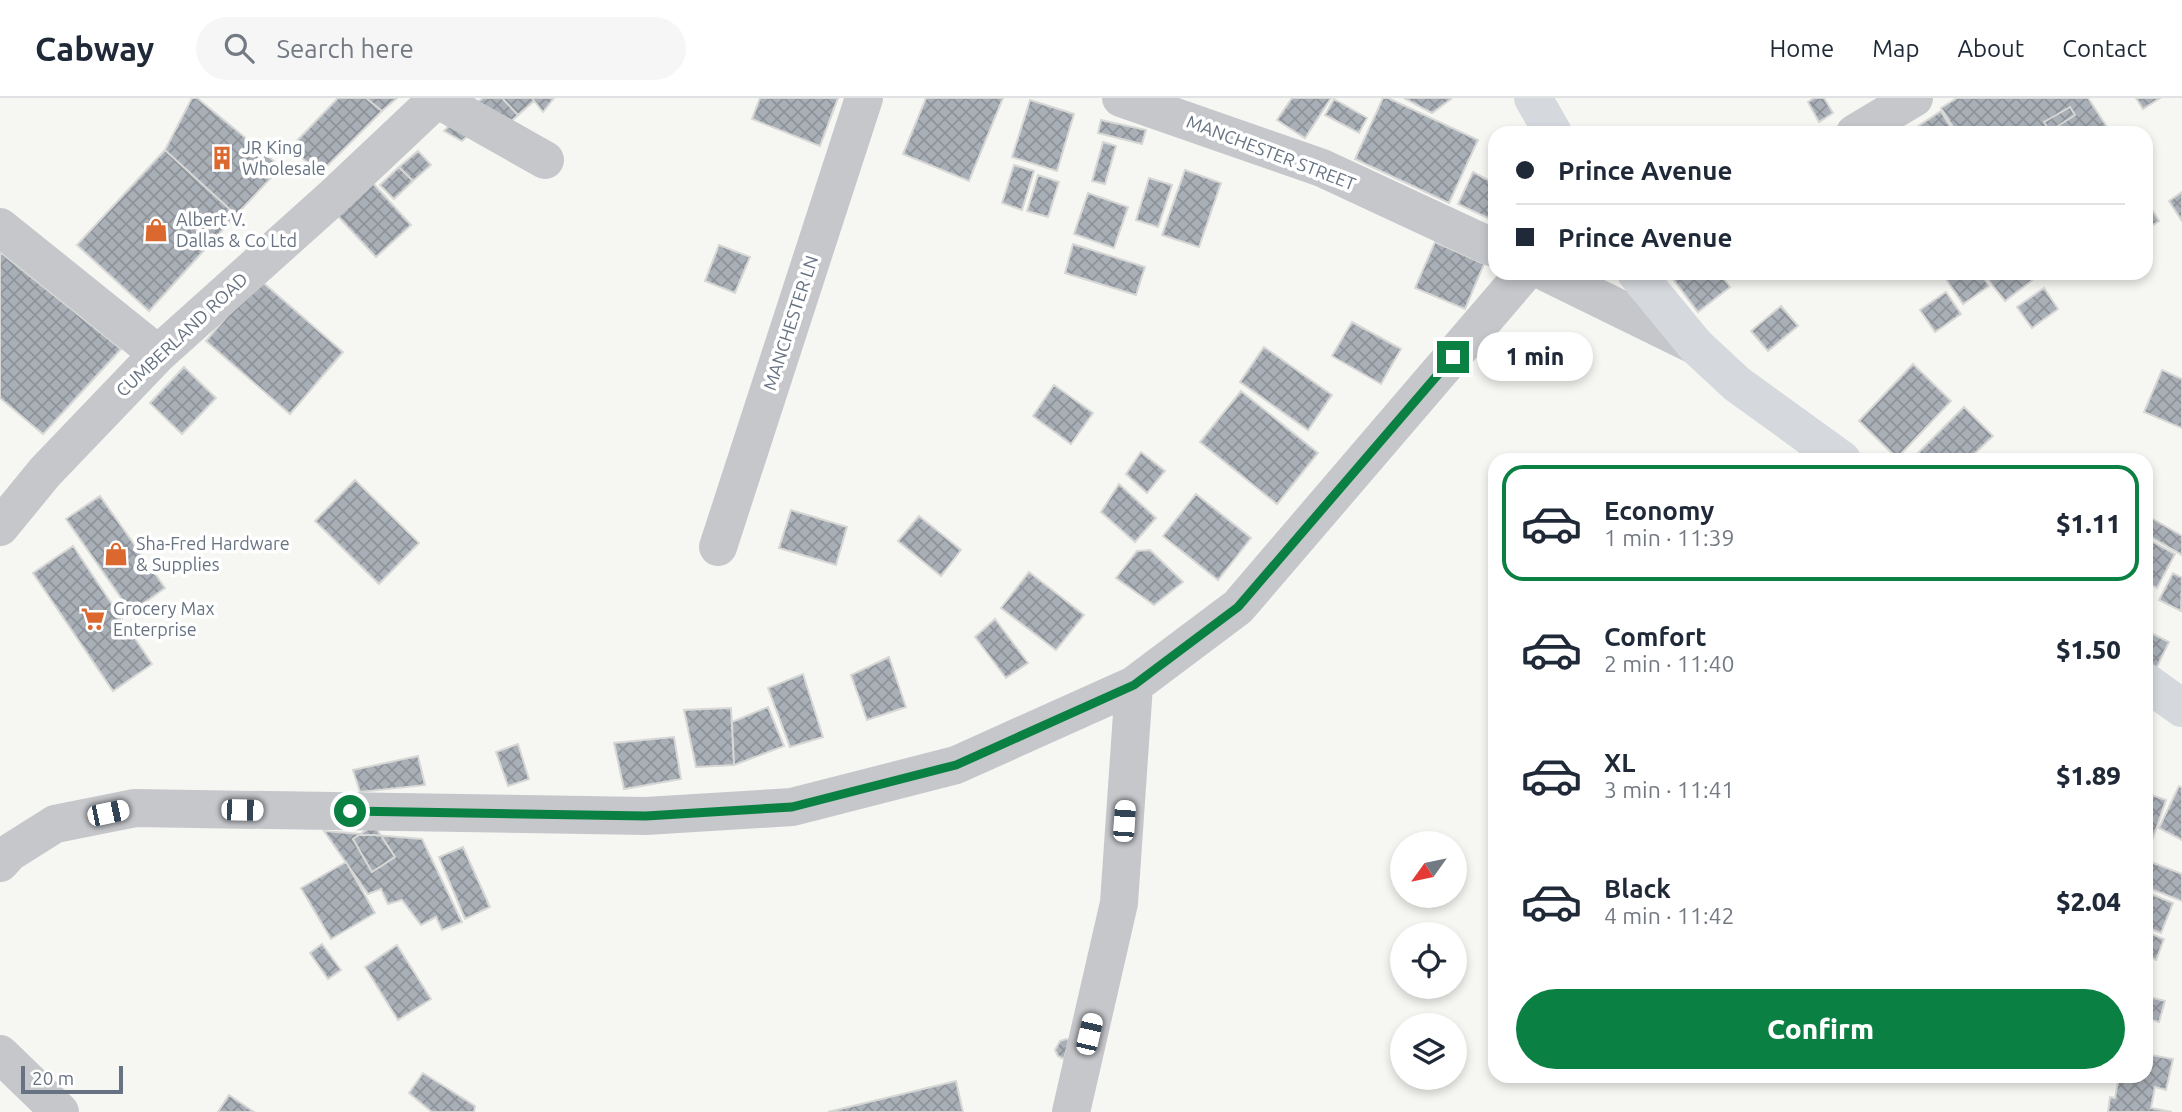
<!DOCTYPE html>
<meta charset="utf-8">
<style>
body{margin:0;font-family:Ubuntu,sans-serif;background:#f6f6f7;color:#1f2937;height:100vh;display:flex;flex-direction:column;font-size:26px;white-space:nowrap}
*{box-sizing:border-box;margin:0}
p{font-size:23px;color:#747a83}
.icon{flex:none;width:38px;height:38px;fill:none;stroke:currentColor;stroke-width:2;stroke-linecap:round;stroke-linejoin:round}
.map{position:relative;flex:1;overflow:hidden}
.side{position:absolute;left:1488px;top:355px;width:665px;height:630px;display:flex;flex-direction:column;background:#fff;border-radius:21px;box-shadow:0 4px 10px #0003}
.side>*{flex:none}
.guide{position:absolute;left:1488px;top:28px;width:665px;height:154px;border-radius:21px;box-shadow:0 4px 10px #0003;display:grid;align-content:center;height:154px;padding:0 28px;background:#fff}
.needle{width:46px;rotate:237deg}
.controls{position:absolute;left:1390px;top:733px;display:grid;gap:14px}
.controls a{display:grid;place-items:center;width:77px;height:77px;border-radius:50%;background:#fff;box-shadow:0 4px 10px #0003;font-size:35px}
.scale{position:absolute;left:21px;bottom:18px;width:102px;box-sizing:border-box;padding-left:7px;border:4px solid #677383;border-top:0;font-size:19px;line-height:24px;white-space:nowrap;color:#677383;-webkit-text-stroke:5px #fff;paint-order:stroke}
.end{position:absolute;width:32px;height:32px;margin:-16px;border:9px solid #0b8043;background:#fff;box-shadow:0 0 0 4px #fff}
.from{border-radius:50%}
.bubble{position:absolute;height:49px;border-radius:24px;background:#fff;box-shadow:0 4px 10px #0003;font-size:23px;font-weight:800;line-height:49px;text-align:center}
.car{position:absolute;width:21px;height:42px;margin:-21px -10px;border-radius:9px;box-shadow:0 0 5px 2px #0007;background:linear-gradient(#fff 24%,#345 0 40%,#fff 0 76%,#345 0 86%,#fff 0)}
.guide b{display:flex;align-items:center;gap:24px;height:66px;font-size:26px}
.guide b+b{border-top:2px solid #e0e1e3}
.guide i{width:18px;height:18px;background:#1f2937}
ul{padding:12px 0 0;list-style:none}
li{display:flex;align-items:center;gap:21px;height:116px;margin:0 14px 10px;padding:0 14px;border:4px solid transparent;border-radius:21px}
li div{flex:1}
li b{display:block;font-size:26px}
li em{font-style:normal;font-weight:800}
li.current{border-color:#0b8043}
li>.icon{width:63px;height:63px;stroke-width:1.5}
.action{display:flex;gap:14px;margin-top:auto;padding:14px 28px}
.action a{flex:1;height:80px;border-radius:42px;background:#0b8043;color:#fff;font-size:28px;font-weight:800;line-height:80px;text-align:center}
header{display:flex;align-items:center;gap:42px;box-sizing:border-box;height:98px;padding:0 35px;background:#fff;border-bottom:2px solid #e0e1e3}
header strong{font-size:33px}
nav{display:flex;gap:38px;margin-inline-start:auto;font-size:24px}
.search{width:490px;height:63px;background:#f6f6f7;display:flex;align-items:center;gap:18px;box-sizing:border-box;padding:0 24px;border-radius:38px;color:#747a83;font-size:26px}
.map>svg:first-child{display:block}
</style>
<header>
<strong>Cabway</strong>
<div class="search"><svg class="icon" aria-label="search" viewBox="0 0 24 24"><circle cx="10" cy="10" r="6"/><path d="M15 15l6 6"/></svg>Search here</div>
<nav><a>Home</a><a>Map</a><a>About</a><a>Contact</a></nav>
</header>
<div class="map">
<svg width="2182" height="1014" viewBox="0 0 2182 1014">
<defs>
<pattern id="building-cross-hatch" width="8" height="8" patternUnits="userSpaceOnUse" patternTransform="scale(1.75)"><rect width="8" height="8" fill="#a9afb6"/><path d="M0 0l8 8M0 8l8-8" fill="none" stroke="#8d9399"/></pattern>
</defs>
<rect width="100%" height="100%" fill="#f6f6f3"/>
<path fill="url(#building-cross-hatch)" stroke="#d7d8d6" stroke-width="2" d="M192,0H197L281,69L236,117L165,52Z
M338,0H366L382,13L320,75L290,50Z
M366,0H397L382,13Z
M483,0H502L518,17L504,30L468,12Z
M502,0H532L534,3L518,17Z
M532,0H554L543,14Z
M760,0H838L820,48L752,21Z
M926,0H1003L969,83L903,56Z
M1292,0H1331L1305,40L1277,22Z
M1383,0H1388L1478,42L1449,105L1355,61Z
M1404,0H1451V1L1432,15Z
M1814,0H1824L1833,15L1819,24L1808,4Z
M1957,0H2088L2111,35H2047L2075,17L2070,9L2044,24L2047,29L2039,35H1957L1941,10Z
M1957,0H2088L2111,35H1957L1941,10Z
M2136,0H2160L2143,11Z
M1334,1L1367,20L1359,35L1325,17Z
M1030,2L1074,16L1057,73L1012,59Z
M1941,13L1954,35H1908Z
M457,19L476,30L462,43L444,33Z
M1101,22L1146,32L1142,46L1098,35Z
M1103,44L1116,48L1105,86L1092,83Z
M165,52L236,117L149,213L77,147Z
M418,53L431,67L413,83L399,69Z
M1014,67L1034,73L1022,112L1002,105Z
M399,69L413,83L394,101L380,87Z
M1185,72L1221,85L1199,149L1162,137Z
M1473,74L1494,85V123L1458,106Z
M1038,77L1059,84L1048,119L1027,113Z
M1149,80L1172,87L1158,129L1136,122Z
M370,82L411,127L376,159L335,115Z
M2182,94V123L2169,103Z
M1088,95L1128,109L1114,150L1074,136Z
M2146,102L2159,123L2146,132Z
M2146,102L2159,123L2146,132Z
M1435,144L1484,166L1465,211L1415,190Z
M1073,146L1145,169L1136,197L1065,175Z
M719,147L750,159L735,195L705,183Z
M0,154L121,251L43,336L0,300Z
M1680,175H1719L1730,189L1698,214L1673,181Z
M1942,175H1981L1989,188L1963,206Z
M1983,175H2037L2039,177L2005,203Z
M259,181L343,254L290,316L206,243Z
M2044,190L2058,211L2032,230L2017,209Z
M1946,194L1961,216L1935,234L1920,212Z
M1781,208L1798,228L1768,253L1751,233Z
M1352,224L1401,251L1381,286L1332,258Z
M1264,249L1332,297L1308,332L1240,284Z
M1913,266L1951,303L1897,360L1859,323Z
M184,269L216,300L182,336L150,305Z
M2162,272L2182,281V330L2144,314Z
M1054,287L1093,315L1071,346L1033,318Z
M1241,293L1318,355L1277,406L1200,344Z
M1964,309L1993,338L1968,362H1911Z
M1141,354L1165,373L1147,395L1126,376Z
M355,382L419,445L379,486L315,423Z
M1119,386L1156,420L1135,444L1101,414Z
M1196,396L1251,440L1218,482L1163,438Z
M100,398L165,490L131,514L66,421Z
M791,412L847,429L836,467L779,450Z
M2146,417L2182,438V457L2146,436Z
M919,418L961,452L941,478L898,443Z
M2146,440L2175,456L2157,490L2146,484Z
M73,448L152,566L113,593L33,475Z
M1150,452L1183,484L1154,507L1116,480L1137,453Z
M1029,474L1084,517L1056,552L1001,510Z
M2173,475L2182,480L2181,513L2159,502Z
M995,521L1028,565L1006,580L975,539Z
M2151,535L2169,544L2154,575L2146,570V546Z
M889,559L906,609L867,622L851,577Z
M803,576L823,639L790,649L768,590Z
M768,609L784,648L734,667L732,624Z
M731,610L734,667L696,669L684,612Z
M674,639L681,681L624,691L614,645Z
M518,646L529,681L508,688L496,654Z
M418,658L425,687L360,694L353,672Z
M2179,688L2182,690V742L2159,730Z
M2146,695L2166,702L2153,740L2146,737Z
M374,727L395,759L372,774L353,741Z
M324,733L422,741L462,824L442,832L436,819L421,827L402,802L388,806L381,791L368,796Z
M463,749L490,809L465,821L439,759Z
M2146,762L2182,776V803L2146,789Z
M346,764L375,815L331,841L301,790Z
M2146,794L2173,805L2161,835L2146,829Z
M2146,834L2164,841L2156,862L2146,858Z
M322,846L341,872L328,881L310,855Z
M397,847L431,901L398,922L365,869Z
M2146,898L2165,903L2159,924L2146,920Z
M1066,941L1069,942L1064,961L1058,958L1055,952L1060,943Z
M2146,956L2173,961L2166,992L2155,989L2151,1010L2172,1014H2108L2110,999L2115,1000L2119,978H2146Z
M423,975L475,1008L474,1014H432L409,995Z
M956,983L963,1014H828Z
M229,997L254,1014H218Z"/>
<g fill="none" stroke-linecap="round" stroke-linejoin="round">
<path stroke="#c5c7cb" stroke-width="38" d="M1121,0L1322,70L1494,150
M437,1L545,62
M1855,35L1914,0
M0,129L158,256
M1547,175L1696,248
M0,429L45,374L158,256L332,100L438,0
M718,449L864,0
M0,765L9,755L55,726L135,710L646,718L792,709L956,667L1134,587L1238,509L1524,175
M0,956L60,1014
M1071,1014L1119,805L1134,587"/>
<path stroke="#d5d8dc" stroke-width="38" d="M1533,0L1553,35
M1636,175L1696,248L1737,286L1842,362
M2146,584L2182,610"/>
</g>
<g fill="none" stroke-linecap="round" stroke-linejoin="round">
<path stroke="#0b8043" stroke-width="9" d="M350,713L646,718L792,709L956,667L1134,587L1238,509L1453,259"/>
</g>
<defs>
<g id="building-bare" transform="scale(1.89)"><path d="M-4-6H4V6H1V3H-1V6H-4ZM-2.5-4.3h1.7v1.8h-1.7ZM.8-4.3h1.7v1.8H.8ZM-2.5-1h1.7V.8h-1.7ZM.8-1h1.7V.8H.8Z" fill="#db682f" stroke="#fff" stroke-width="2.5" paint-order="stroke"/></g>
<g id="shop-bare" transform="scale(1.89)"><path d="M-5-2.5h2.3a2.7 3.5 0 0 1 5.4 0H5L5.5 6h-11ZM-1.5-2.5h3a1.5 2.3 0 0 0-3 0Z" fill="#db682f" stroke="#fff" stroke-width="2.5" paint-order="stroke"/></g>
<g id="supermarket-bare" transform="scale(1.89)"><path d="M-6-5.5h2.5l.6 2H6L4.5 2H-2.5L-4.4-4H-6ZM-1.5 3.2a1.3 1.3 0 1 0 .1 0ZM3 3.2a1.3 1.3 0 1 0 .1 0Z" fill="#db682f" stroke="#fff" stroke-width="2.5" paint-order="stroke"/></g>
</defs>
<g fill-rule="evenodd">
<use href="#building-bare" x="222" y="60"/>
<use href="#shop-bare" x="156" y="132"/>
<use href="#shop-bare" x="116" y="456"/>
<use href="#supermarket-bare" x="93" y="521"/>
</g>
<g text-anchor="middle" stroke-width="7" stroke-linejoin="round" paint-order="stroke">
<g font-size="18" fill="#677383" stroke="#fff" text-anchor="start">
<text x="242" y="56">JR King<tspan x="242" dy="21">Wholesale</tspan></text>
<text x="176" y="128">Albert V.<tspan x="176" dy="21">Dallas &amp; Co Ltd</tspan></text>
<text x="136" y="452">Sha-Fred Hardware<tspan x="136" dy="21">&amp; Supplies</tspan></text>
<text x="113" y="517">Grocery Max<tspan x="113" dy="21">Enterprise</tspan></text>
</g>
<g font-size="18" fill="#677383" stroke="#fff">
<text transform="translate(1271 55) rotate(21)" y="6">MANCHESTER STREET</text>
<text transform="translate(791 225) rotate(-72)" y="6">MANCHESTER LN</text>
<text transform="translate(182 237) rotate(-43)" y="6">CUMBERLAND ROAD</text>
</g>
</g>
</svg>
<div class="controls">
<a><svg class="needle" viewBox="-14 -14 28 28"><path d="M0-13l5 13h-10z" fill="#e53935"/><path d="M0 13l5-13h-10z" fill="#747a83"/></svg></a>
<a><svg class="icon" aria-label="locate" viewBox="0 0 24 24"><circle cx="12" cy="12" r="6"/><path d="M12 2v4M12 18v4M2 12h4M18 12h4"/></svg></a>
<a><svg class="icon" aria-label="layers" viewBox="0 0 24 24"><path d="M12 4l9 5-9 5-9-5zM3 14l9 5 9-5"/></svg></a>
</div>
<div class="scale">20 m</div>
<i class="end from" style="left:350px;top:713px"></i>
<i class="end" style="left:1453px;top:259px"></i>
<div class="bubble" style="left:1477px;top:234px;width:116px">1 min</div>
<i class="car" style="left:242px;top:712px;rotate:91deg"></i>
<i class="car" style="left:108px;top:715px;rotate:78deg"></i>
<i class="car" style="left:1124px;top:723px;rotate:4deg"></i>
<i class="car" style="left:1089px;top:936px;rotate:13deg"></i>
<div class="guide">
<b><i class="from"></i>Prince Avenue</b>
<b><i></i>Prince Avenue</b>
</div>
<section class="side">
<ul>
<li class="current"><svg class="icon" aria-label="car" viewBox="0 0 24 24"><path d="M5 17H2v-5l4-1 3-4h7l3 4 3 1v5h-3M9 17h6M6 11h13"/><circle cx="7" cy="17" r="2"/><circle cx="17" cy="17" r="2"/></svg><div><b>Economy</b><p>1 min · 11:39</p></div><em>$1.11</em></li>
<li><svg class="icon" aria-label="car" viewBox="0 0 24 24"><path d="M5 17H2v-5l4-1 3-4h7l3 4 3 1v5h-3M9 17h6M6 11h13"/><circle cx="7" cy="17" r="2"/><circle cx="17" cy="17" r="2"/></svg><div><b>Comfort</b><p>2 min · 11:40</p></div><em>$1.50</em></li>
<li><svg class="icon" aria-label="car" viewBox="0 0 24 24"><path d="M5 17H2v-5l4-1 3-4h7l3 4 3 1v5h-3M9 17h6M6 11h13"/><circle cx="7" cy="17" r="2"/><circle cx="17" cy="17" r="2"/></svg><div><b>XL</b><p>3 min · 11:41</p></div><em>$1.89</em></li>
<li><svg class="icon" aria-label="car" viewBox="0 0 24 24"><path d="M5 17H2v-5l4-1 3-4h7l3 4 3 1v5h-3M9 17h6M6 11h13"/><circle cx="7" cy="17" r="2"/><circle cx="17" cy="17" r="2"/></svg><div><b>Black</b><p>4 min · 11:42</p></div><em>$2.04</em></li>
</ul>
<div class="action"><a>Confirm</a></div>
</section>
</div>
